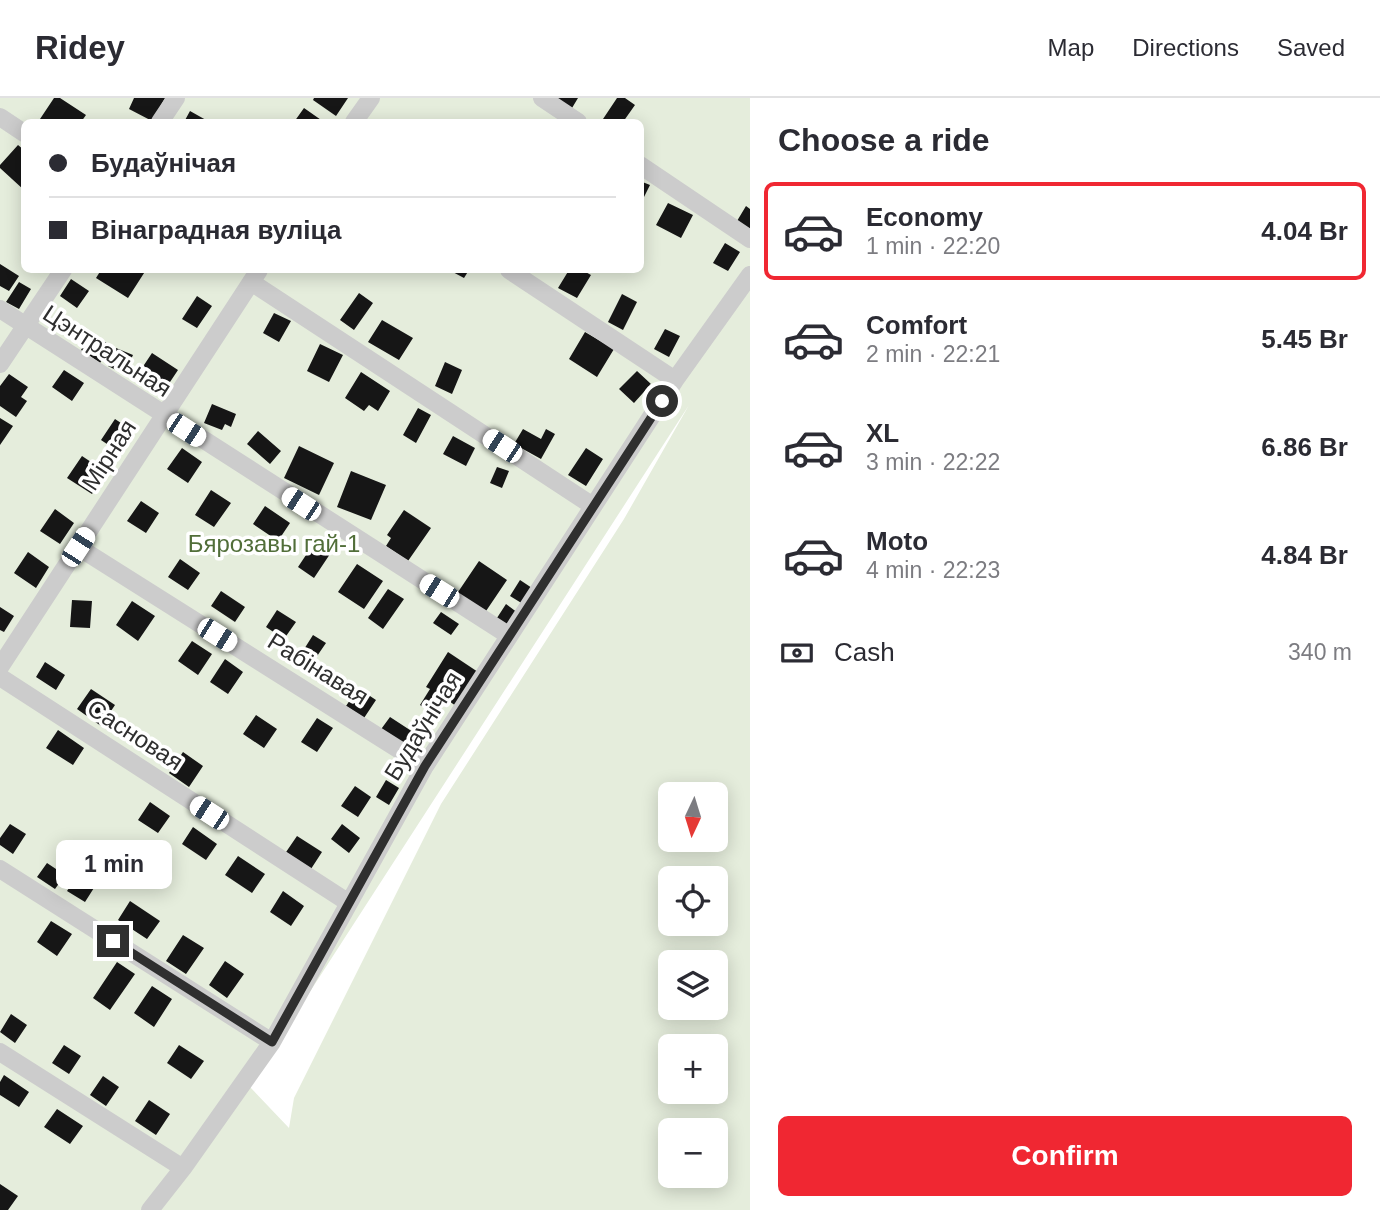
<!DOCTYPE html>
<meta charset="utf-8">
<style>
body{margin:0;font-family:Arial,sans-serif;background:#f7f7f7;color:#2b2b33;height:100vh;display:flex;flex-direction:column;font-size:26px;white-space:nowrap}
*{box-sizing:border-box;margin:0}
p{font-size:23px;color:#7c7c81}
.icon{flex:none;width:38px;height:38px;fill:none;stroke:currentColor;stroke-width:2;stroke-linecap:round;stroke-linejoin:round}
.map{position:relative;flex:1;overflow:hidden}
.drawer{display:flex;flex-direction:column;background:#fff;width:630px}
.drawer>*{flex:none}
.guide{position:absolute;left:21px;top:21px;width:623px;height:154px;border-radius:10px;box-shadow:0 4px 18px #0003;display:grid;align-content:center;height:154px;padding:0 28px;background:#fff}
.needle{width:46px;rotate:184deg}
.fabs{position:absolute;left:658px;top:684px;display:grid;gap:14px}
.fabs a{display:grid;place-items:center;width:70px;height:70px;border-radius:10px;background:#fff;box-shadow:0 4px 18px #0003;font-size:35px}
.end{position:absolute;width:32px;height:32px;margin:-16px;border:9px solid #2f2f2f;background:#fff;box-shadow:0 0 0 4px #fff}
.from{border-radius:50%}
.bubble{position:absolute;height:49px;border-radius:10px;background:#fff;box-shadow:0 4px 18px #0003;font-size:23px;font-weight:800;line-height:49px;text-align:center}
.car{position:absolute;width:21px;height:42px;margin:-21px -10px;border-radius:9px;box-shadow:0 0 5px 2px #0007;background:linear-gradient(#fff 24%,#345 0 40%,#fff 0 76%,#345 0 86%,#fff 0)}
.guide b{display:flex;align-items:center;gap:24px;height:66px;font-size:26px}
.guide b+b{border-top:2px solid #e1e1e2}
.guide i{width:18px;height:18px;background:#2b2b33}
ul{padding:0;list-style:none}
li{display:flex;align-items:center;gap:21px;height:98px;margin:0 14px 10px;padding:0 14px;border:4px solid transparent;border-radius:10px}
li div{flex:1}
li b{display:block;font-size:26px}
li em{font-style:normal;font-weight:800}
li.selected{border-color:#f02732}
li>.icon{width:63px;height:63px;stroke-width:1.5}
h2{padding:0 28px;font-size:32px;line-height:84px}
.pay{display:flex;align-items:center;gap:18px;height:77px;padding:0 28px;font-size:26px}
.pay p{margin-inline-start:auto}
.button{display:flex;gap:14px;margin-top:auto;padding:14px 28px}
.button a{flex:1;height:80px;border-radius:10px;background:#f02732;color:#fff;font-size:28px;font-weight:800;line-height:80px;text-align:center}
header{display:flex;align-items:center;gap:42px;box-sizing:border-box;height:98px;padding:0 35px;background:#fff;border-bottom:2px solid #e1e1e2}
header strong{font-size:33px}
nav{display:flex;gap:38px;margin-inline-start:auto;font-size:24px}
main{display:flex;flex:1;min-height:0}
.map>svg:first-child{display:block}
</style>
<header>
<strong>Ridey</strong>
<nav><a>Map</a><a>Directions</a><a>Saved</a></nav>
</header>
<main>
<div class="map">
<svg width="750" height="1112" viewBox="0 0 750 1112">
<rect width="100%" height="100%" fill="#fff"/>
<path fill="#e5eddc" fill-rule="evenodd" d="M0,0H750V1112H0ZM24,24H640V172H24ZM689,307L624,421L441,706L294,1000L289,1030L249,988ZM670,696H716V742H670ZM670,780H716V826H670ZM670,864H716V910H670ZM670,948H716V994H670ZM670,1032H716V1078H670Z"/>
<path fill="#161616" d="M54,0H60L86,17L81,24H38Z
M134,0H165L152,23L129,11Z
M314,0H348L336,18L313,2Z
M554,0H578L572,10Z
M617,0H625L635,7L623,24H601Z
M304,10L324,24H294Z
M190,13L206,22L204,24H184Z
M18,47L24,52V92L0,70V67Z
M640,83L650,87L640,107Z
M668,105L693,117L681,140L656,127Z
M746,108L750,111V131L737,123Z
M725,145L740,154L728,173L713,165Z
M0,166L19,178L9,193L0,188Z
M101,172H146L128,200L96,180Z
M449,172H469L464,180Z
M569,172H582L591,177L577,200L558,190Z
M71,181L89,193L77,210L60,198Z
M19,184L31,191L19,211L6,204Z
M359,195L373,205L354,232L340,222Z
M622,196L637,204L623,232L608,224Z
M197,198L212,208L197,230L182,221Z
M274,215L291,223L279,244L263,235Z
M382,222L413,240L399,262L368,244Z
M665,231L680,238L669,259L654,251Z
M585,234L614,251L597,279L569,261Z
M92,235L111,248L100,265L81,252Z
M320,246L343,257L329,284L307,273Z
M116,250L133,257L124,276L108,268Z
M152,255L178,272L164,293L138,276Z
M445,264L462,272L452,296L435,288Z
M64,272L84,285L72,303L52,289Z
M637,273L651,286L634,305L619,291Z
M361,274L390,293L378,313L369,307L364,313L345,300Z
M9,276L28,289L21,299L27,303L16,319L0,308V288Z
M212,306L236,316L231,329L225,326L222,332L204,325Z
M418,310L431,317L416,345L403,337Z
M0,320L13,328L0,347Z
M115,321L133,333L119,354L101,342Z
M523,331L541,341L546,331L555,336L541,361L514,346Z
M258,333L281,353L270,366L247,346Z
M453,338L475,350L466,368L443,356Z
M299,348L334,365L319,397L284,380Z
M182,350L202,364L188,385L167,371Z
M586,350L603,361L586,388L568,377Z
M82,358L106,374L92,396L67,380Z
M497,369L509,373L502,390L490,385Z
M351,373L386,387L371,422L337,409Z
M211,392L231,405L214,429L195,417Z
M141,403L159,415L146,435L127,423Z
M265,408L290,425L278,443L253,426Z
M55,411L74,425L60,446L40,433Z
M404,412L431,430L408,463L386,448L391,440L387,437Z
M316,442L332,453L314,480L298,469Z
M28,454L49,469L36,490L14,475Z
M180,461L200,475L188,492L168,479Z
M479,463L507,482L484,516L456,497Z
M357,466L383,483L364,511L338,494Z
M520,482L532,490L523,506L510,498Z
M388,491L404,501L383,531L368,520Z
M221,493L245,509L235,524L211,508Z
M72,502L92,503L90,530L70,529Z
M132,503L155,518L138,543L116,527Z
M506,506L518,515L507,531L495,523Z
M0,509L14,518L4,534L0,532Z
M277,512L296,524L284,541L266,529Z
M441,514L459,526L451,537L433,525Z
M313,537L326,545L313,564L301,556Z
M192,543L212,556L198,577L178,563Z
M448,554L478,574L456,608L446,601L436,617L420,607L430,591L426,589Z
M225,561L243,574L228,596L210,584Z
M45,564L65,577L56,592L36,579Z
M358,590L376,602L364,620L346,608Z
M91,591L115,607L101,628L77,611Z
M256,617L277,631L264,650L243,636Z
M390,619L413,634L402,650L379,634Z
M317,620L333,630L317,654L301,644Z
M58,632L84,650L73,667L46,650Z
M183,654L203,668L189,689L169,675Z
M386,682L399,690L389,707L376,699Z
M355,688L371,699L358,719L341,708Z
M150,704L170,718L158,735L138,722Z
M10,726L26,736L13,756L0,747V740Z
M342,726L360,740L349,755L331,741Z
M193,729L217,746L206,762L182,746Z
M297,738L322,754L309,774L284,757Z
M238,758L265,776L252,795L225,777Z
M47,765L65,777L55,791L37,779Z
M82,771L99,782L85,804L67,793Z
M283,793L304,808L291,828L270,814Z
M130,803L160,823L147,841L118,822Z
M51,823L72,836L57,858L37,844Z
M183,837L204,850L186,876L166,863Z
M225,863L244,876L227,900L209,887Z
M117,864L135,876L110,912L93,900Z
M152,888L172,901L154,929L134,915Z
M11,916L27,927L15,945L0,934Z
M64,947L81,958L69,976L52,965Z
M179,947L204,963L191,981L167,965Z
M4,977L29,994L19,1009L0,997V984Z
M103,978L119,989L106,1008L90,997Z
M149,1002L170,1016L156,1037L135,1023Z
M57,1011L83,1028L70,1046L44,1029Z
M0,1086L18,1098L8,1112H0Z"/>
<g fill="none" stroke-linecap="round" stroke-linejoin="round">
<path stroke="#ccc" stroke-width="18" d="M542,0L578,24
M0,19L24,35
M160,24L176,0
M354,24L371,0
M640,67L750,141
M509,172L675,282
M251,184L593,408
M0,211L508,537
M0,266L63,172
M78,449L425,668
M0,569L259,172
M0,579L349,805
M0,771L272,944
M0,954L183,1070
M150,1112L183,1070L272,944L425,668L675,282L750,177"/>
</g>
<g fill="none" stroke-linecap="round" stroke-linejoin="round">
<path stroke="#2f2f2f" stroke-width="9" d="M113,843L272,944L425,668L662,303"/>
</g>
<g text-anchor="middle" stroke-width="7" stroke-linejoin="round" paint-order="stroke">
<g font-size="24" fill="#2f2f2f" stroke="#fff">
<text transform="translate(107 253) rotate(33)" y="8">Цэнтральная</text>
<text transform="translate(109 357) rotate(-57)" y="8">Мірная</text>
<text transform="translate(318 571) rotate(32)" y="8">Рабінавая</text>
<text transform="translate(423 628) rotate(-58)" y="8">Будаўнічая</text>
<text transform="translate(135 637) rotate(33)" y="8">Сасновая</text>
</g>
<g font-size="24" fill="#516e39" stroke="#fff">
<text x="274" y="454">Бярозавы гай-1</text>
</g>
</g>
</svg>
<div class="fabs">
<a><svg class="needle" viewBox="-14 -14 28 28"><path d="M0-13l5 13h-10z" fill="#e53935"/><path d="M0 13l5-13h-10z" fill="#7c7c81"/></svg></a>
<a><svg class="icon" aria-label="locate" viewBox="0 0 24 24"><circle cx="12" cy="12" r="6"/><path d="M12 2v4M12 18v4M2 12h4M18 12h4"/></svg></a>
<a><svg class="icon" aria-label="layers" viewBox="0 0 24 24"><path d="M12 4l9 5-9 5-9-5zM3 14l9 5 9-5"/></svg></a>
<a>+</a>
<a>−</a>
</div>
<i class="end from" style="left:662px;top:303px"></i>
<i class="end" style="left:113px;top:843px"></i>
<div class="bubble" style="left:56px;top:742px;width:116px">1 min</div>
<i class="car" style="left:186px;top:332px;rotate:123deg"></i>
<i class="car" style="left:502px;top:348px;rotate:303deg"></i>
<i class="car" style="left:301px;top:406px;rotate:303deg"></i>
<i class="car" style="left:78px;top:449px;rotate:33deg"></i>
<i class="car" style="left:439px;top:493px;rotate:302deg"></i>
<i class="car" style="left:217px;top:537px;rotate:122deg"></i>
<i class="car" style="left:209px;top:715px;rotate:303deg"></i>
<div class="guide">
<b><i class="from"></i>Будаўнічая</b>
<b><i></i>Вінаградная вуліца</b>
</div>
</div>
<section class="drawer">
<h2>Choose a ride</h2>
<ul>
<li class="selected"><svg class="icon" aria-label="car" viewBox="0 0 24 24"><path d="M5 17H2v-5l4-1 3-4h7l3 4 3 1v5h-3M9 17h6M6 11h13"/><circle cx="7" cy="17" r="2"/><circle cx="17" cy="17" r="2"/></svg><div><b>Economy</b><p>1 min · 22:20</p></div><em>4.04 Br</em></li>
<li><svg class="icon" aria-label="car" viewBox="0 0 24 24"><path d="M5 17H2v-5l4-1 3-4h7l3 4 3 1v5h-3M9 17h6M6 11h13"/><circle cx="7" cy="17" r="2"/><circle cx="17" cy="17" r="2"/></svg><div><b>Comfort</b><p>2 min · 22:21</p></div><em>5.45 Br</em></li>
<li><svg class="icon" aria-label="car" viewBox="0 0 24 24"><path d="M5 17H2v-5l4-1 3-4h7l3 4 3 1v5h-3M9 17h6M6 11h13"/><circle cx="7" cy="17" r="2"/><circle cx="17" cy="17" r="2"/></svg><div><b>XL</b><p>3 min · 22:22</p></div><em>6.86 Br</em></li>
<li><svg class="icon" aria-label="car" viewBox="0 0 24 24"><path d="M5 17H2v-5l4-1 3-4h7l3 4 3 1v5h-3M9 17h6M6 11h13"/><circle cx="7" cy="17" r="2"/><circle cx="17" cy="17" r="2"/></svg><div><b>Moto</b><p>4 min · 22:23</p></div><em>4.84 Br</em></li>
</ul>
<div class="pay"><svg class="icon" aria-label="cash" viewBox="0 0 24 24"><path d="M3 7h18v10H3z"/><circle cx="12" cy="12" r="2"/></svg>Cash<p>340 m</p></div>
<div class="button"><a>Confirm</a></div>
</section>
</main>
